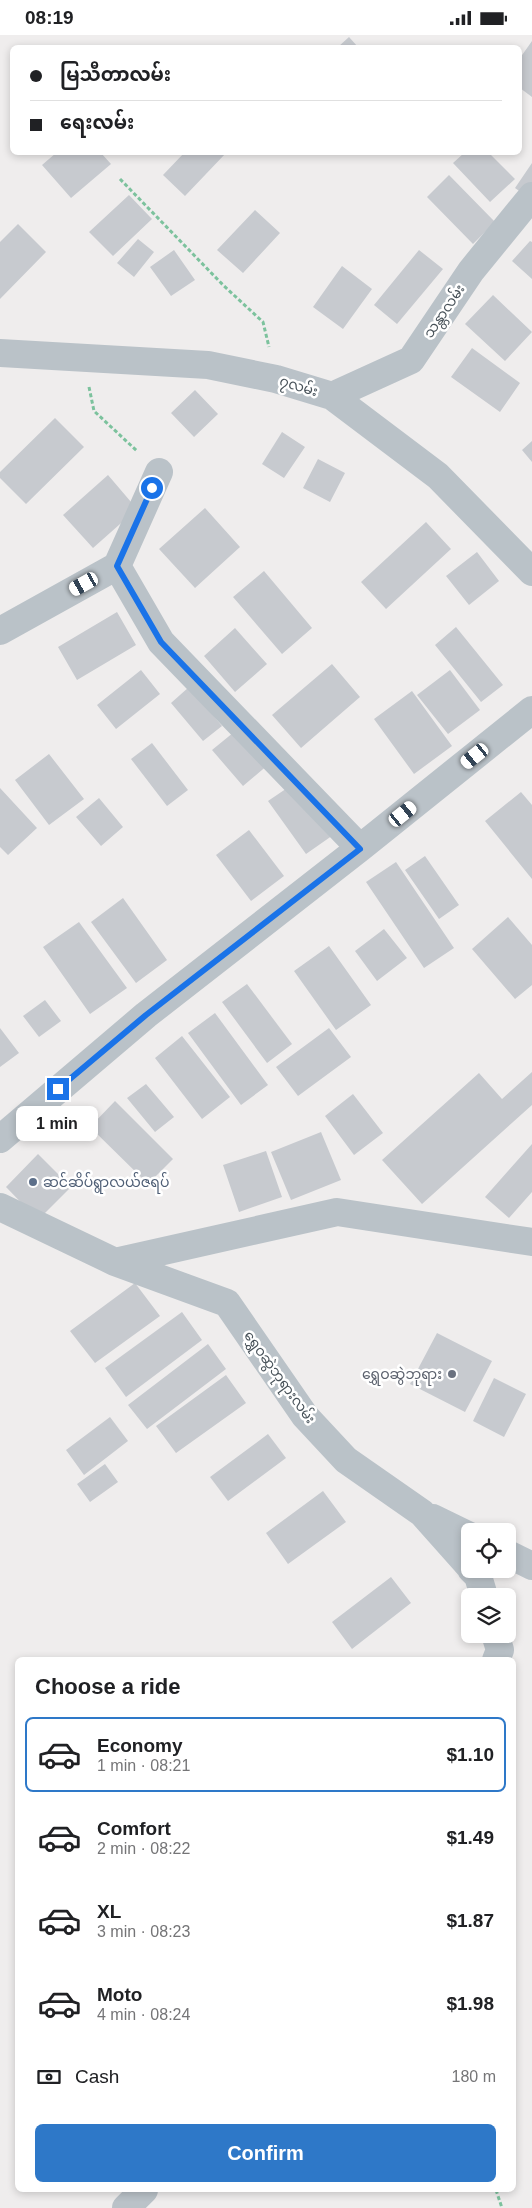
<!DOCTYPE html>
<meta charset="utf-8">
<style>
body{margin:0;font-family:Helvetica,"Noto Sans Myanmar",sans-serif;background:#f2f2f2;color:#202124;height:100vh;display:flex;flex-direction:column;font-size:19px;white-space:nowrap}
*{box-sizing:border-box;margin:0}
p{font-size:16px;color:#757577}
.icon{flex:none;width:28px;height:28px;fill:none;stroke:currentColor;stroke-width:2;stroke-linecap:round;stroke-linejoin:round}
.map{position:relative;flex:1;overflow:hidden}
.drawer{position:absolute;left:15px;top:1622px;width:501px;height:535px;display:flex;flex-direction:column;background:#fff;border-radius:8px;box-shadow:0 2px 8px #0003}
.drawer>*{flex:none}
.hud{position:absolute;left:10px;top:10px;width:512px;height:110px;border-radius:8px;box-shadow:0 2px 8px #0003;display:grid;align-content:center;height:110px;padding:0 20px;background:#fff}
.buttons{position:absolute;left:461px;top:1488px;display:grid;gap:10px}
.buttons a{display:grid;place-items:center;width:55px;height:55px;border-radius:8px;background:#fff;box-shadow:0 2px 8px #0003;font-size:25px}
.end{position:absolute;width:22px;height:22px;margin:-11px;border:6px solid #1a73e8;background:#fff;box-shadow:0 0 0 2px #fff}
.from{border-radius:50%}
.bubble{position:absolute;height:35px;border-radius:8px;background:#fff;box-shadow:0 2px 8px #0003;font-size:16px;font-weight:800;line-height:35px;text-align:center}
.car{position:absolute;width:15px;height:30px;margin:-15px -8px;border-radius:6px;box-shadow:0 0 4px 1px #0007;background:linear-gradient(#fff 24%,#345 0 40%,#fff 0 76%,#345 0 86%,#fff 0)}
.hud b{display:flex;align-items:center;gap:18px;height:48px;font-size:19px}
.hud b+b{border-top:1px solid #e0e0e0}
.hud i{width:12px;height:12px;background:#202124}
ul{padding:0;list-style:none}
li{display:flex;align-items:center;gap:15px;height:75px;margin:0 10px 8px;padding:0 10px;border:2px solid transparent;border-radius:8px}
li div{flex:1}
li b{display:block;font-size:19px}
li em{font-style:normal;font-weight:800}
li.selected{border-color:#2e78c8}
li>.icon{width:45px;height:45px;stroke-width:1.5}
h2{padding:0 20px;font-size:22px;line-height:60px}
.pay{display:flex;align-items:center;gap:12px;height:55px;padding:0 20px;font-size:19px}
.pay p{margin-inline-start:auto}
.cta{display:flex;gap:10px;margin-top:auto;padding:10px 20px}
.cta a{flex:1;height:58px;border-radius:8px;background:#2e78c8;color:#fff;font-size:20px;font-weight:800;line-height:58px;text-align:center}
.status{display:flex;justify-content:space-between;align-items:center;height:35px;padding:0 25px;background:#fff;direction:ltr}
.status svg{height:14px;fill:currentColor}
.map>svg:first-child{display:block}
</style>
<div class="status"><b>08:19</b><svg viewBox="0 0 49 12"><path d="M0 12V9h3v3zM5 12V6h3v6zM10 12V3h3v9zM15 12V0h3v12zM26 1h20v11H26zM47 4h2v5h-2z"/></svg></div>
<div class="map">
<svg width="532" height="2173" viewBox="0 0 532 2173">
<rect width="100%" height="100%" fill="#efeded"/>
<path fill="#c7cacf" d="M349,2L358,12H338Z
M532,6V62L520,53V23Z
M56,118H101L111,129L71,163L42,130Z
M184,118H226L185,161L163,140Z
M464,118H489L515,144L490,167L453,128Z
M532,128V165L515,153Z
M449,140L495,187L473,209L427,162Z
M129,160L152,184L113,221L89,197Z
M255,175L280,198L243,238L217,215Z
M18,189L46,217L0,264V207Z
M138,204L154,217L134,242L117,228Z
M530,206L532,207V244L512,226Z
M174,215L195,245L171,261L150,232Z
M419,215L443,234L397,289L374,270Z
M342,231L372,254L343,294L313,272Z
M493,260L532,297L505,326L465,289Z
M472,313L520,348L500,377L451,342Z
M195,355L218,379L194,402L171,378Z
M55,383L84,412L26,469L0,443V437Z
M282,397L305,412L284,443L262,429Z
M532,406V427L522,415Z
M318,424L345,438L330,467L303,453Z
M108,440L137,474L93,513L63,480Z
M205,473L240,512L195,553L159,514Z
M426,487L451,514L386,574L361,547Z
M477,517L499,546L469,570L446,541Z
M264,536L312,593L282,619L233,562Z
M117,577L136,610L77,645L58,612Z
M456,592L503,650L481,667L435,610Z
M235,593L267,629L235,657L204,621Z
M332,629L360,662L301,713L272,680Z
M141,635L160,659L116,694L97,670Z
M450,635L480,675L448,699L417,660Z
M189,652L222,691L203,706L171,668Z
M412,656L452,711L414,739L374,684Z
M239,693L269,729L243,751L212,715Z
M152,708L188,755L167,771L131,724Z
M49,719L84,764L49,790L15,745Z
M299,745L336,798L306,819L268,766Z
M0,753L37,793L8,820L0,812Z
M521,757L532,770V844L485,786Z
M99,763L123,792L101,811L76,782Z
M249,795L284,841L251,866L216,820Z
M425,821L459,870L439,884L405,835Z
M396,827L454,913L424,933L366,847Z
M123,863L167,925L136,948L91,887Z
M508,882L532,910V950L515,964L472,914Z
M79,887L127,953L90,979L43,912Z
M384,894L407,923L377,946L355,916Z
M329,911L371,970L336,995L294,936Z
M247,949L292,1009L267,1028L222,967Z
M45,965L61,986L39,1002L23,981Z
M215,978L268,1050L241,1070L188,998Z
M0,993L19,1018L0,1032Z
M329,993L351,1022L298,1061L276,1032Z
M182,1001L230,1062L202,1084L155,1023Z
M532,1037V1070L422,1169L382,1125L479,1038L502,1064Z
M146,1049L174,1082L155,1097L127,1063Z
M353,1059L383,1098L354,1120L325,1081Z
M115,1066L173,1124L148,1149L90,1092Z
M321,1097L341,1145L291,1165L271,1117Z
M532,1109V1157L509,1183L485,1162Z
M266,1116L282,1162L239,1177L223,1130Z
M38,1119L71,1152L38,1185L6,1152Z
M135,1248L160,1281L95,1328L70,1296Z
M182,1277L202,1305L126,1362L105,1333Z
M437,1298L492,1326L465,1377L410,1349Z
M208,1309L226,1334L147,1394L128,1370Z
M226,1340L246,1368L176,1418L156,1391Z
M494,1343L526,1359L504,1402L473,1386Z
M110,1382L128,1406L84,1440L66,1415Z
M268,1399L286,1423L228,1466L210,1442Z
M105,1429L118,1447L90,1467L77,1449Z
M323,1456L346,1487L288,1529L266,1498Z
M391,1542L411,1568L352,1614L332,1587Z"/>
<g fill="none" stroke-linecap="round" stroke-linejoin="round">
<path stroke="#7cc29d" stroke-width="3" stroke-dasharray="4 2.5" stroke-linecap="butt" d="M120,144L224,251L263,287L269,312
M89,352L94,376L137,416
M496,2155L502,2173"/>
<path stroke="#bac2c8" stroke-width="28" d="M0,318L208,330L276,344L332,361L438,441L532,537
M332,361L411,325L471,236L532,161
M117,531L161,607L360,813
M0,596L117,531L159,437
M0,1104L146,980L360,813L532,675
M0,1172L115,1227L227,1268L305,1381L346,1425L422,1478L470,1532
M115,1227L337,1177L532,1207
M433,1483L470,1501
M508,1519L532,1531
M471,1534L478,1541L484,1561
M495,1599L500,1615L496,1625
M126,2173L144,2155"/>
</g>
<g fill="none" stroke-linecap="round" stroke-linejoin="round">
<path stroke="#1a73e8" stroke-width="6" d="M58,1054L146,980L360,814L161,607L117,531L152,453"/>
</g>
<circle fill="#5c6f8a" stroke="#fff" stroke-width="2" cx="33" cy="1147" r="5"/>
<circle fill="#6b7280" stroke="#fff" stroke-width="2" cx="452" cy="1339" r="5"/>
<g text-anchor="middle" stroke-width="5" stroke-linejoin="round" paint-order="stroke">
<g font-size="14" fill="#475158" stroke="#fff">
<text transform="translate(444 276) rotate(-56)" y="5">သန္တာလမ်း</text>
<text transform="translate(299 351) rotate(17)" y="5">၇လမ်း</text>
<text transform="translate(280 1342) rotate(54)" y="5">ရွှေဝဆွဲဘုရားလမ်း</text>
</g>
<g font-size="14" fill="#4e5e75" stroke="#fff" text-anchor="start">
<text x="43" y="1152">ဆင်ဆိပ်ရွာလယ်ဇရပ်</text>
</g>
<g font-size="14" fill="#5b616d" stroke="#fff" text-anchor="end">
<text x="442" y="1344">ရွှေဝဆွဲဘုရား</text>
</g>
</g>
</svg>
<div class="buttons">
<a><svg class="icon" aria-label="locate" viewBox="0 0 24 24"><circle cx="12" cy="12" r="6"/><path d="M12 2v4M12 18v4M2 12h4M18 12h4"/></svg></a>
<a><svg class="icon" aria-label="layers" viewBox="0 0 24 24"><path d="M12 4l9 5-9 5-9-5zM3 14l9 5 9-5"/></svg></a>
</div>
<i class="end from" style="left:152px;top:453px"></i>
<i class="end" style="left:58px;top:1054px"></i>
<div class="bubble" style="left:16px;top:1071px;width:82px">1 min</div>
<i class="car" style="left:84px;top:549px;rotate:241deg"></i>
<i class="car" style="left:475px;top:721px;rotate:231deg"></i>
<i class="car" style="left:403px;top:779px;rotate:51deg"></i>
<div class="hud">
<b><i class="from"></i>မြသီတာလမ်း</b>
<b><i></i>ရေးလမ်း</b>
</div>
<section class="drawer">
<h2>Choose a ride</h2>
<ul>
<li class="selected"><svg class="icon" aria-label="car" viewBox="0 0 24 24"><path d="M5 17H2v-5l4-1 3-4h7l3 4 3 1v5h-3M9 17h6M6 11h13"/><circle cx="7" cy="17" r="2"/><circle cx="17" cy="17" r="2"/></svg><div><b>Economy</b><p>1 min · 08:21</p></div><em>$1.10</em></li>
<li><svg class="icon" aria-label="car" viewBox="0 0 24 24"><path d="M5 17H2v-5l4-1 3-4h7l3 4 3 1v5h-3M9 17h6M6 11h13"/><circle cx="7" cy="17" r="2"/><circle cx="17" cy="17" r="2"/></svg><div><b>Comfort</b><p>2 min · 08:22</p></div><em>$1.49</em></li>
<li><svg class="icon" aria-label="car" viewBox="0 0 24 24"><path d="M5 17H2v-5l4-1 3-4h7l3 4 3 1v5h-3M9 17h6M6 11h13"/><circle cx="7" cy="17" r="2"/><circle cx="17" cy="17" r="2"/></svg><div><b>XL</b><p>3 min · 08:23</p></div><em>$1.87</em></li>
<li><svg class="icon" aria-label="car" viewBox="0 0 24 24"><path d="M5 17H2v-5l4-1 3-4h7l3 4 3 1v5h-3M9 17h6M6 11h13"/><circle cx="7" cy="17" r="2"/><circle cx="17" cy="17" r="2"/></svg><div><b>Moto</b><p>4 min · 08:24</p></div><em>$1.98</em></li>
</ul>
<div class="pay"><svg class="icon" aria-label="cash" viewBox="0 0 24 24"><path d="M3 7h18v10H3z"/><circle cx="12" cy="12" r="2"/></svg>Cash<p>180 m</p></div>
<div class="cta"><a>Confirm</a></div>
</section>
</div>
